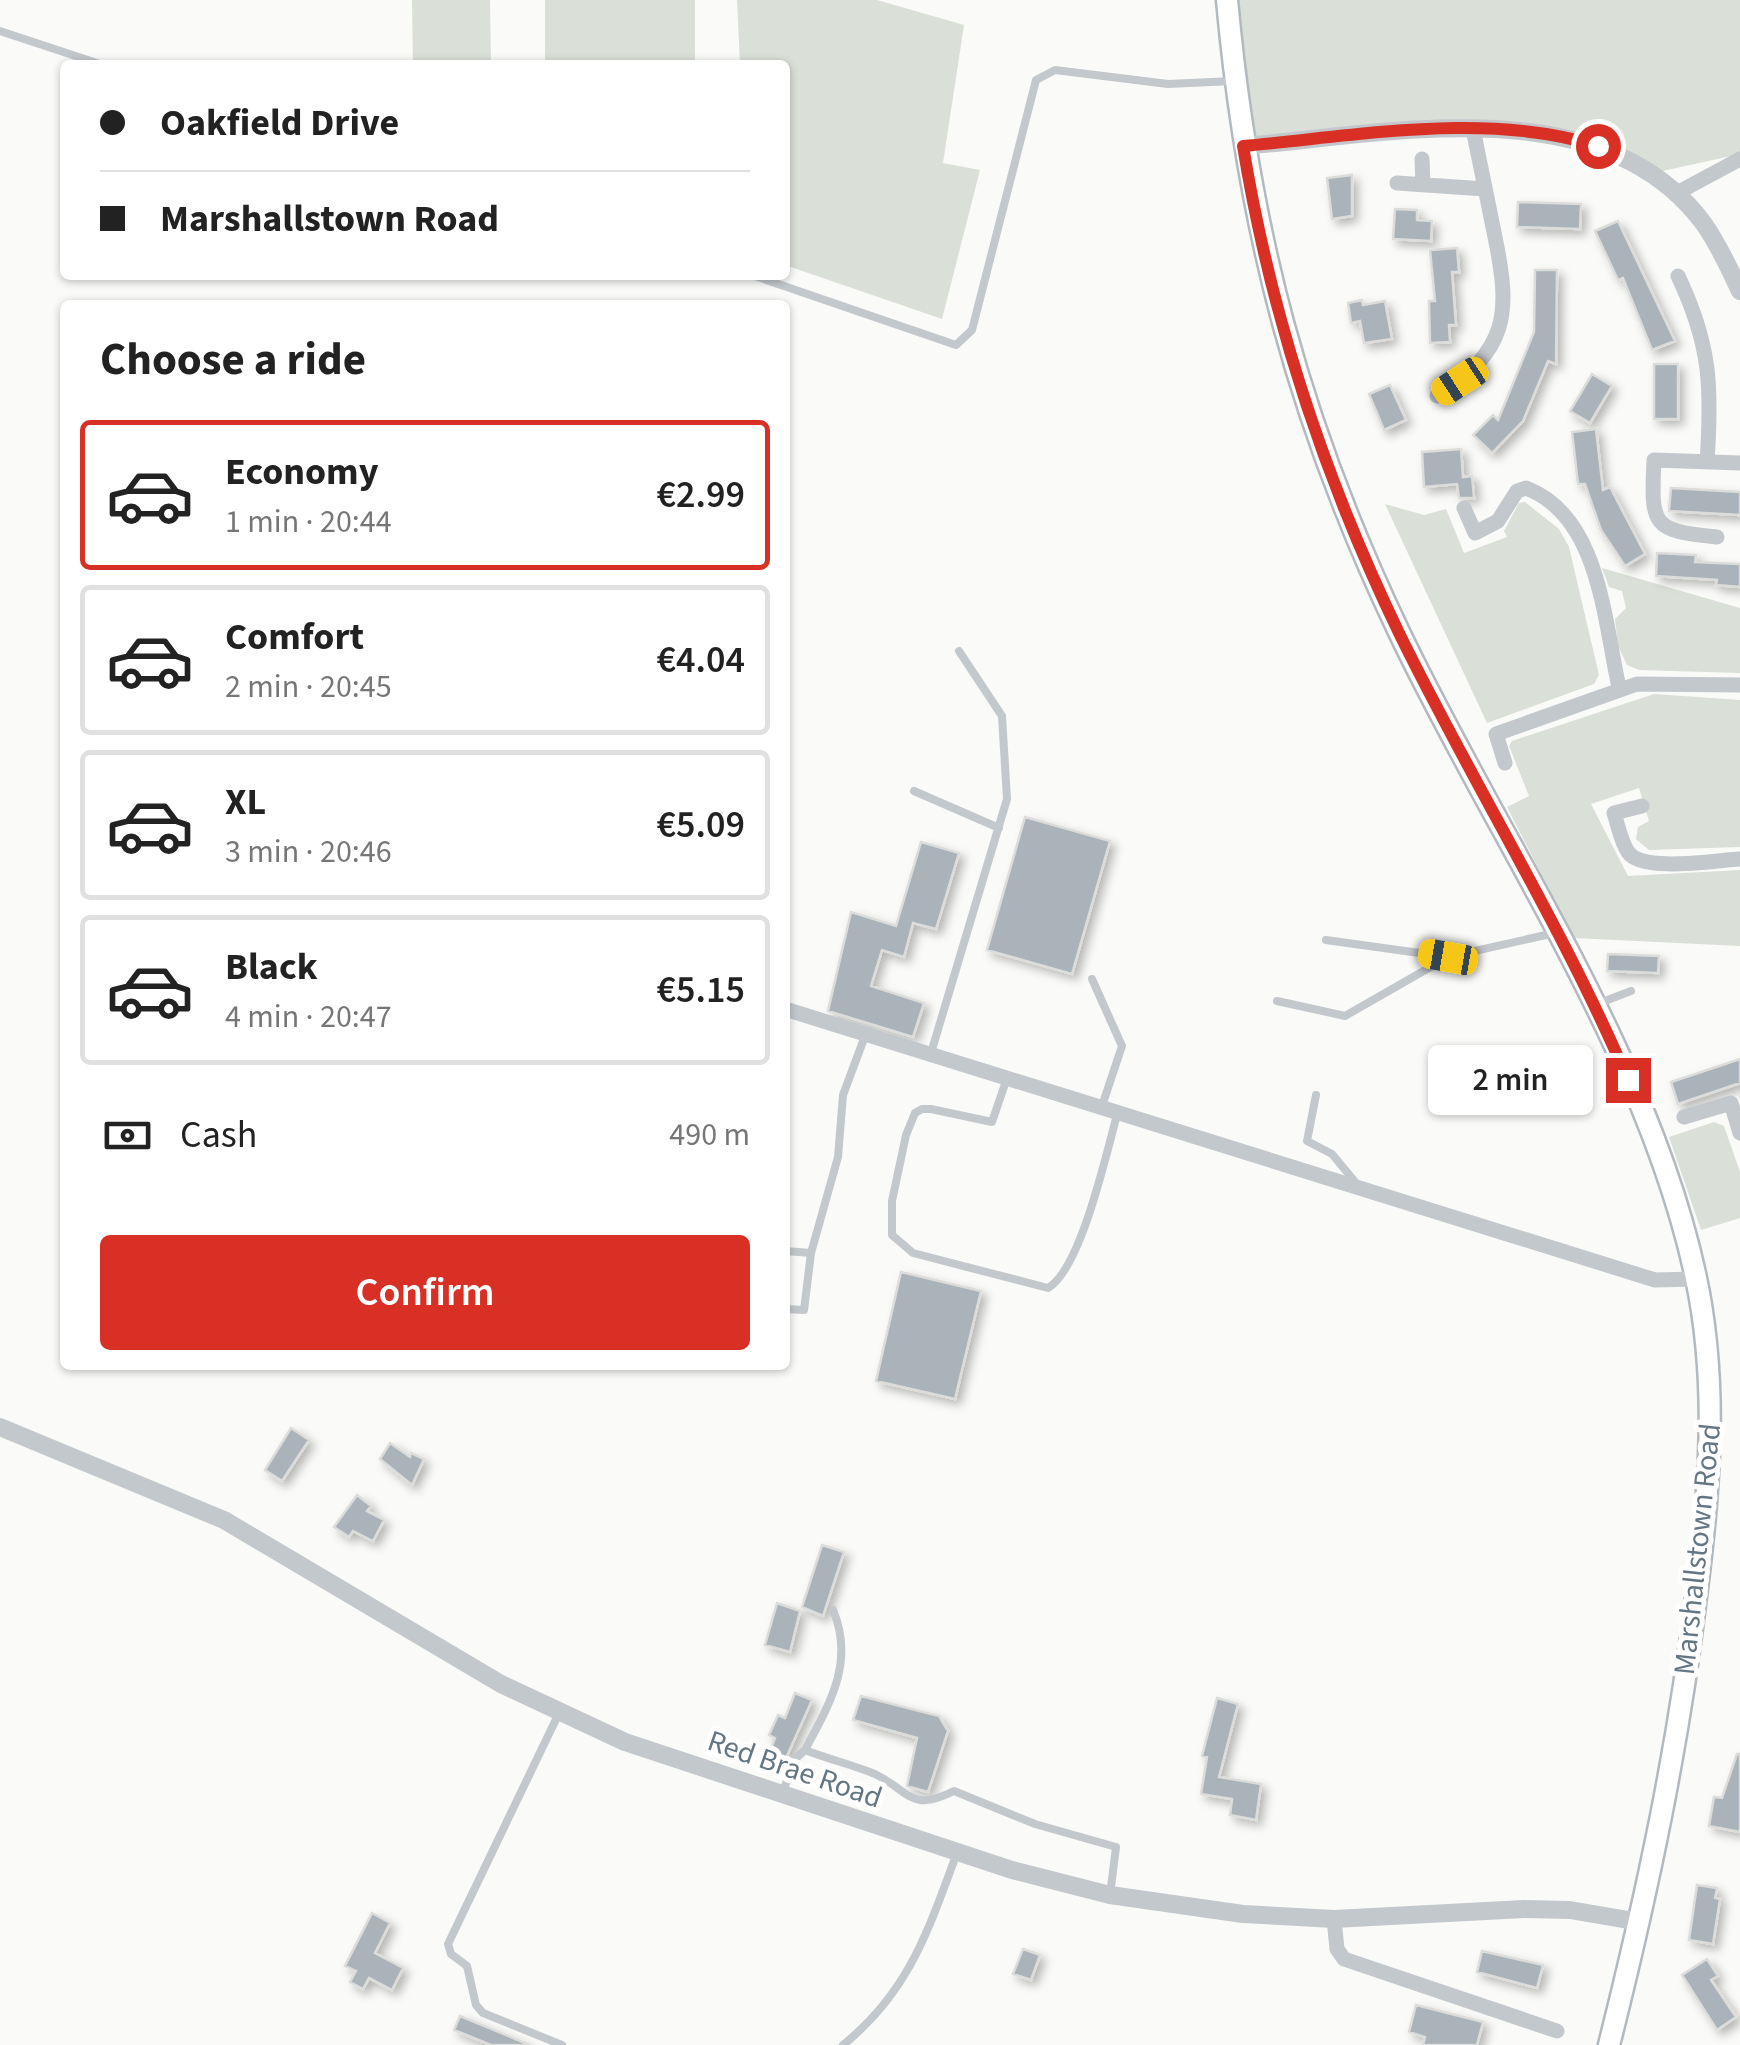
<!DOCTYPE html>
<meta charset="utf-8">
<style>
body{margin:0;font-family:"Source Sans 3",sans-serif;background:#f6f6f6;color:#222;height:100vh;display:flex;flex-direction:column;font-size:38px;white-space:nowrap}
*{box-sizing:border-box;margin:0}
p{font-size:32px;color:#767676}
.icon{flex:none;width:55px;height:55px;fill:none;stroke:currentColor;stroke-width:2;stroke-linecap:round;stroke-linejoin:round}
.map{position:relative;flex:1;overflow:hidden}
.sheet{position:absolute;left:60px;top:300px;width:730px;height:1070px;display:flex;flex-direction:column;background:#fff;border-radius:10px;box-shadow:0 2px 8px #0004}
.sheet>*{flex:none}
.banner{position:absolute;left:60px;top:60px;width:730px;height:220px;border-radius:10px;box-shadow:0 2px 8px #0004;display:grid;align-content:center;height:220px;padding:0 40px;background:#fff}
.end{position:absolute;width:45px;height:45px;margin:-22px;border:12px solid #d93025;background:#fff;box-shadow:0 0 0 5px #fff}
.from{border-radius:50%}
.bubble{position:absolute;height:70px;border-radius:10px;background:#fff;box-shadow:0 2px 8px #0004;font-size:32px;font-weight:600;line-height:70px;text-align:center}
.car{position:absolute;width:30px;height:60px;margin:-30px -15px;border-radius:12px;box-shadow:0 0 8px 2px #0007;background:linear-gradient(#f5c518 24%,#345 0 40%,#f5c518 0 76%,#345 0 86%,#f5c518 0)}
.banner b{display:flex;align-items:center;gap:35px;height:95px;font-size:38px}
.banner b+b{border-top:2px solid #e0e0e0}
.banner i{width:25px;height:25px;background:#222}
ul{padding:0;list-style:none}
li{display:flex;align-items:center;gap:30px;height:150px;margin:0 20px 15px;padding:0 20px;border:5px solid #e0e0e0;border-radius:10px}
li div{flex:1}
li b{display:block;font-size:38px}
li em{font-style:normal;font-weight:600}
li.on{border-color:#d93025}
li>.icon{width:90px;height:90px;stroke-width:1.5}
h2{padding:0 40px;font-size:45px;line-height:120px}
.pay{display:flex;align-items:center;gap:25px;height:110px;padding:0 40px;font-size:38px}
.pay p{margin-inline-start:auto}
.button{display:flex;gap:20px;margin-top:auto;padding:20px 40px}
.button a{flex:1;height:115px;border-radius:10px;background:#d93025;color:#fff;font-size:40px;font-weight:600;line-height:115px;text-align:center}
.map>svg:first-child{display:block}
</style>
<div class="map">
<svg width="1740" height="2045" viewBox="0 0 1740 2045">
<defs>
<filter id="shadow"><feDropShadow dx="5" dy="5" stdDeviation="5" flood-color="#0004"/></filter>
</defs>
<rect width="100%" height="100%" fill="#fafaf8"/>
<path fill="#dadfd7" d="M412,0H490L491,65H413Z
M545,0H695V65H545Z
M737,0H877L964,25L943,163L980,170L942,319L785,265V65H740Z
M1229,0H1740V154L1649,174L1569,137L1384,135L1243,146Z
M1525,502L1559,529L1569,547L1599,675L1594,684L1487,723L1385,504L1424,515L1446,509L1464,553L1507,537L1504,531L1519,503Z
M1602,568L1740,608V673L1639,670L1627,665L1618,646L1615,619L1626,608L1622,591L1609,587Z
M1654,694L1740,700V847L1649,850L1636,839L1638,827L1649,821L1639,788L1591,804L1628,876L1740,870V946L1574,938L1507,807L1529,796L1509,746L1512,741Z
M1714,1122L1724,1126L1740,1172V1218L1701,1230L1669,1137Z"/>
<path fill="#aab3b9" stroke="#dcdcda" stroke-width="2.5" filter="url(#shadow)" d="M1352,175V216L1332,219L1327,178Z
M1518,202L1581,204L1580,229L1517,227Z
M1395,209L1417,210V220L1432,221L1431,241L1393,239Z
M1618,221L1675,341L1652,350L1623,278L1618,280L1595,231Z
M1457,248L1459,272H1452L1456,325H1449L1450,342L1430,343L1429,301H1435L1430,250Z
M1535,270H1557L1556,364L1548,361L1523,421L1492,453L1473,435L1493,415L1498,420L1534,332Z
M1362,300L1363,305L1385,301L1392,339L1364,343L1360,321L1351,323L1348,303Z
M1654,364H1678V419H1654Z
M1592,374L1612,386L1590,423L1570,411Z
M1390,385L1406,420L1384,430L1369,394Z
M1596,429L1603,490L1610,487L1645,554L1625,566L1601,530L1585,484H1578L1572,432Z
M1461,449L1463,477L1472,476L1474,498H1459L1457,484L1424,487L1422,452Z
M1671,488L1740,492V515L1669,511Z
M1657,553L1696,555L1695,562L1740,564V587L1716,585L1717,580L1656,576Z
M1025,817L1110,841L1072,974L987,950Z
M921,842L959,853L936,929L913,923L904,957L882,950L871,986L924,1003L913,1037L828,1011L851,912L896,926Z
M1608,954L1659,956L1658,973L1607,971Z
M1740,1059V1083L1678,1104L1671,1082Z
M901,1272L981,1291L955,1399L876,1381Z
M291,1428L309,1440L282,1481L265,1470Z
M390,1443L410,1457L411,1453L424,1459L412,1485L380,1459Z
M357,1495L371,1506L367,1511L384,1520L373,1541L353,1531L349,1537L334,1527Z
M822,1545L844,1552L823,1616L802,1607Z
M777,1603L800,1611L790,1652L765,1645Z
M795,1693L812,1700L786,1758L770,1751L775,1738L769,1735L778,1715L785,1718Z
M861,1696L939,1716L948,1731L928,1792L907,1786L917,1738L853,1720Z
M1217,1698L1238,1704L1219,1777L1261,1784L1256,1820L1230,1815L1232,1799L1201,1794L1207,1757L1202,1756Z
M1737,1754H1740V1832L1709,1826L1714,1797L1722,1798Z
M1697,1885L1717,1888L1715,1898L1720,1899L1713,1944L1689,1940Z
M372,1913L390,1923L375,1953L403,1968L392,1990L369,1978L363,1989L350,1982L356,1971L345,1966Z
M1023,1949L1040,1955L1031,1980L1013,1974Z
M1482,1951L1543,1965L1537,1988L1477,1972Z
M1707,1959L1718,1976L1711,1980L1736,2017L1717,2030L1682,1975Z
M1416,2005L1483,2022L1477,2045H1423L1425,2037L1409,2032Z
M460,2016L530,2045H491L454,2030Z"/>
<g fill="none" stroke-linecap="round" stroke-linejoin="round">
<g stroke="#b3babf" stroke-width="25">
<path id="secondary" d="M1227,0C1248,230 1299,423 1399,632C1497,838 1648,1052 1696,1278C1718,1381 1710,1486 1697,1589C1679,1744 1647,1894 1609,2045"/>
</g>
<path stroke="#c3c8cc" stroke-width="8" d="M0,31L103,65
M752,275L956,345L972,330L1036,80L1055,70L1168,84L1233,81
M914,791L999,828
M1326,940L1448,957
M1092,979L1122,1046L1102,1106
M1277,1001L1345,1016L1448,957L1555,933
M1597,1004L1631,991
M931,1053L1007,799L1002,716L959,651
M1006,1081L992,1122L931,1109H922L915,1113L906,1135L892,1201V1235L913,1253L1048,1288C1081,1269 1106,1154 1117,1115
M1316,1095L1307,1141L1332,1154L1356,1183
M785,1251L811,1253L838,1157L843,1095L865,1036
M785,1309L804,1310L811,1253
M559,1713L448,1944L451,1954L467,1966L476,2005L483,2013L562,2045
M805,1750C830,1703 855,1662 833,1610
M783,1793L793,1761L805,1750C828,1759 853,1765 875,1774C910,1791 910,1813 954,1791L1035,1824L1116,1847L1110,1895
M843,2045C910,1991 928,1930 957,1853"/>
<path stroke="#c3c8cc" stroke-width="15" d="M1422,159L1423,184
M1397,183L1485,189
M1675,194L1740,159
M1678,276C1711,345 1712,388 1707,462
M1437,396C1508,350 1511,315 1495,237C1488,201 1480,165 1473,129
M1464,508L1475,533L1498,521L1517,491L1526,488C1600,516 1604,622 1619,687
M1717,537C1651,531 1651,525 1654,460L1740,463
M1505,763L1496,734L1637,684L1740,685
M1642,806L1614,813C1618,825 1621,842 1628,852C1642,873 1716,860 1740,859
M785,1009L1655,1280L1696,1279
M1684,1117L1731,1103L1740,1133
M1334,1919L1337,1949L1344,1959L1557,2031"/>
<path stroke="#c3c8cc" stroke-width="18" d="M1243,146C1388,134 1603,86 1704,224C1719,245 1729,268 1740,291
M0,1427L224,1520L501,1684L625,1742L1012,1870L1110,1895L1243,1914L1334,1919L1524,1909L1570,1910L1640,1922"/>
<use href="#secondary" stroke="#fff" stroke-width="20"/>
</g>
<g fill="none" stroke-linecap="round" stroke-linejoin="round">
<path stroke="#d93025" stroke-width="12" d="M1598,146C1486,111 1358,136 1243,146C1271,317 1325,480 1400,635C1473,784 1563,927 1628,1080"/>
</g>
<g text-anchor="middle" stroke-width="10" stroke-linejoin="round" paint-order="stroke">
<g font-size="30" fill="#657683" stroke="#fff">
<text transform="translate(1697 1549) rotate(-84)" y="10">Marshallstown Road</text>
<text transform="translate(795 1769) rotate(19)" y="10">Red Brae Road</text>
</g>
</g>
</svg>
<i class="end from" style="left:1598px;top:146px"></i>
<i class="end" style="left:1628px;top:1080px"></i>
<div class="bubble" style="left:1428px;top:1045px;width:165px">2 min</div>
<i class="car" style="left:1460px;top:381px;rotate:237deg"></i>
<i class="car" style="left:1448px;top:957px;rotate:280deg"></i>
<div class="banner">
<b><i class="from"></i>Oakfield Drive</b>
<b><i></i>Marshallstown Road</b>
</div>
<section class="sheet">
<h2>Choose a ride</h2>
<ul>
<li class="on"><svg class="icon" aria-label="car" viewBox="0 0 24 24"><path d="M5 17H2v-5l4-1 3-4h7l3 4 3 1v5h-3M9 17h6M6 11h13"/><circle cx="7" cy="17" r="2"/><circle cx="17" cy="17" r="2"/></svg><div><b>Economy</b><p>1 min · 20:44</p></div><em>€2.99</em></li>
<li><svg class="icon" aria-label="car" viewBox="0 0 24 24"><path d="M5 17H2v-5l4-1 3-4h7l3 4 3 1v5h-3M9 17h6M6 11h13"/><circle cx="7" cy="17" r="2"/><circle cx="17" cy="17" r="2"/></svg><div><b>Comfort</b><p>2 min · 20:45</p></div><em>€4.04</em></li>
<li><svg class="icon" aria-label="car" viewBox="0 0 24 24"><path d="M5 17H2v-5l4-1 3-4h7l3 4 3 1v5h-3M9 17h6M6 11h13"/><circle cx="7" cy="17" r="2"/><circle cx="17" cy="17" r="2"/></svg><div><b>XL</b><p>3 min · 20:46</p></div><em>€5.09</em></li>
<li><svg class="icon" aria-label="car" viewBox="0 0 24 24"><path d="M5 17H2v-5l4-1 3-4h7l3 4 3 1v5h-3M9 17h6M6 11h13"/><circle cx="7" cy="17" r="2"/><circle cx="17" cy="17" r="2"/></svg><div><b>Black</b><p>4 min · 20:47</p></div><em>€5.15</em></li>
</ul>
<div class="pay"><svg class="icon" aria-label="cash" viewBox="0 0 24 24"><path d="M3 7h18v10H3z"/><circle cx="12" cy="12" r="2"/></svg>Cash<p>490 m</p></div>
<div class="button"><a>Confirm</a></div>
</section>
</div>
